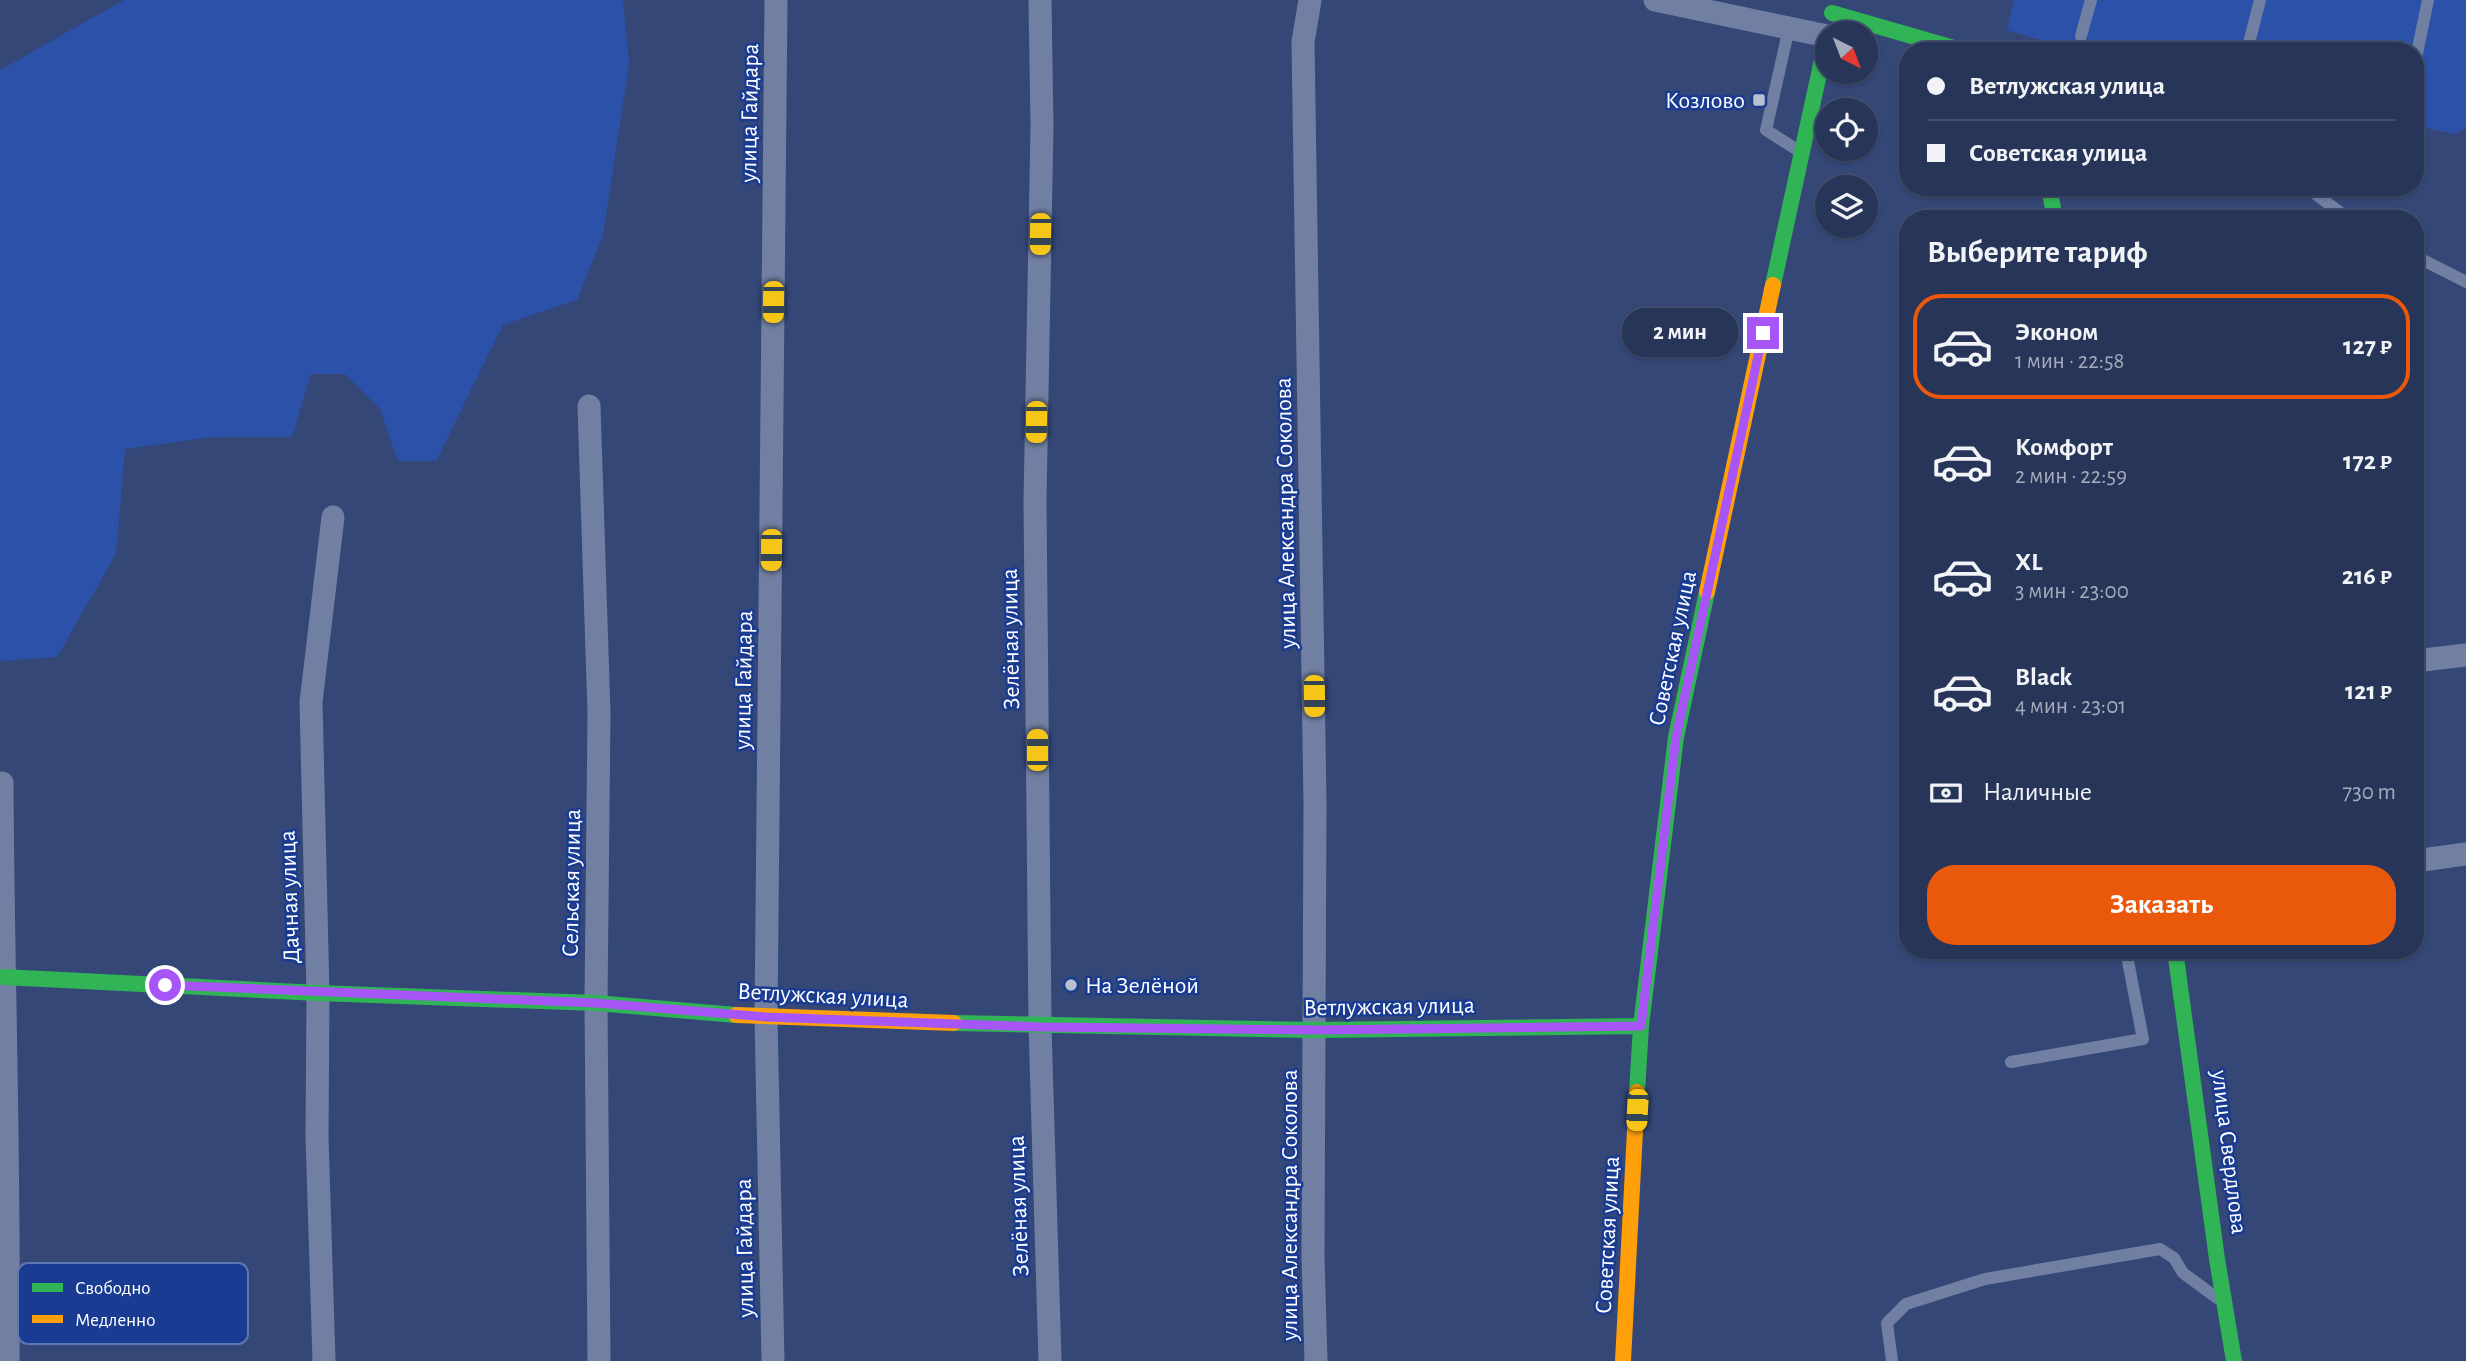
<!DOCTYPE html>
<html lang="ru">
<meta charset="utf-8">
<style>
body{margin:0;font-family:"Alegreya Sans",sans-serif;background:#2f3d5f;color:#f1f3f6;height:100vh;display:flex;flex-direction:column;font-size:26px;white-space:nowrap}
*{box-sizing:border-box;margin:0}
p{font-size:23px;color:#a4abba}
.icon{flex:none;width:38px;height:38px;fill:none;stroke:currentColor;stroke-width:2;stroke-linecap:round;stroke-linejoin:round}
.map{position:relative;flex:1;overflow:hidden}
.panel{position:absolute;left:1899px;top:210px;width:525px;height:749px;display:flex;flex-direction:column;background:#273559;border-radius:28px;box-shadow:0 2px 5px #0004,0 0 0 2px #43506f}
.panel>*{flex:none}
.hud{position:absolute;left:1899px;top:42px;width:525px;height:154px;border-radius:28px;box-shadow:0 2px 5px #0004,0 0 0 2px #43506f;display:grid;align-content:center;height:154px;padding:0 28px;background:#273559}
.needle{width:46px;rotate:138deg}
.fabs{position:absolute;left:1815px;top:21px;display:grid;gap:14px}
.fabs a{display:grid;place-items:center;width:63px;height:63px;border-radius:50%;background:#273559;box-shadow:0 2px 5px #0004,0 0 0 2px #43506f;font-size:35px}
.end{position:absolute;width:32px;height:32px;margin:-16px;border:9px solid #a855f7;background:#fff;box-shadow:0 0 0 4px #fff}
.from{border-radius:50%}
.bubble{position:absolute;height:49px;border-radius:24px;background:#273559;box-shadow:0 2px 5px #0004,0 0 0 2px #43506f;font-size:23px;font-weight:700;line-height:49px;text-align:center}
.car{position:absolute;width:21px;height:42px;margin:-21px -10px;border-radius:9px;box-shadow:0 0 5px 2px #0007;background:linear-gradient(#f5c518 24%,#345 0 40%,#f5c518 0 76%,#345 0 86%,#f5c518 0)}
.hud b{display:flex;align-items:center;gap:24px;height:66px;font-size:26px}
.hud b+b{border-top:2px solid #43506f}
.hud i{width:18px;height:18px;background:#f1f3f6}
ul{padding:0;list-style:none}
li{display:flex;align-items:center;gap:21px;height:105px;margin:0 14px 10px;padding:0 14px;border:4px solid transparent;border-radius:28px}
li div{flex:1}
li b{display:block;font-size:26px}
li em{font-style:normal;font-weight:700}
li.selected{border-color:#ea580c}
li>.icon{width:63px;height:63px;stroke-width:1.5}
h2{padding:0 28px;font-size:32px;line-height:84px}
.pay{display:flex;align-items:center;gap:18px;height:77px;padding:0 28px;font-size:26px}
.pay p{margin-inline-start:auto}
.cta{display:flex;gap:14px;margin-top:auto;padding:14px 28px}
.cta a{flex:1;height:80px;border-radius:28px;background:#ea580c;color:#fff;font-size:28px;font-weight:700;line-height:80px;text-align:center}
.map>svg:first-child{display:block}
</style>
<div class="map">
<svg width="2466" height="1361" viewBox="0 0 2466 1361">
<rect width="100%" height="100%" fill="#344777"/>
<path fill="#2c51a8" d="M124,0H623L629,64L603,235L577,300L503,325L436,461H398L380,409L345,374H311L292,437H212L125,449L116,554L57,657L0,661V70Z
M2014,0H2466V127L2456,134L2415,126V51H2079L2007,30Z"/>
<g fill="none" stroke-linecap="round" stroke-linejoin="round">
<path stroke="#7180a2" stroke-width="12" d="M1789,28L1766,130L1799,151
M2081,36L2091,0
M2247,51L2260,0
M2415,63L2428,0
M2306,187L2349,219
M2415,256L2466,282
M2011,1062L2143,1039L2127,956L2171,950
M1892,1361L1887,1323L1906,1304L1985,1279L2160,1249L2174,1258L2183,1273L2217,1298"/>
<path stroke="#7180a2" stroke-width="23" d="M1040,0L1042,126L1035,501L1040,1026L1050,1361
M1310,0L1303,42L1315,804L1313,1257L1316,1361
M1655,0L1827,36
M589,406L599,713L596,1003L599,1361
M2415,661L2466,655
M2,783C3,976 10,1168 8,1361
M2415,861L2466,854
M324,1361L317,1137L318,993L311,702L333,517
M773,1361L766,1017L776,0"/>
<path stroke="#30b455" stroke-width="16" d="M1832,13L1964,51
M2049,187L2055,219
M1773,285L1827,37
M2175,950L2217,1259L2234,1361
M3,977L318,993L596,1003L736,1015
M954,1023L1315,1030L1641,1026
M1637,1092L1641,1026L1676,737L1707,592"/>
<path stroke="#ff9f0a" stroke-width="16" d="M1707,592L1773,285
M736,1015L954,1023
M1623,1361L1637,1092"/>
</g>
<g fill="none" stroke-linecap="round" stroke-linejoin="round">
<path stroke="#a855f7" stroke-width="9" d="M165,985L596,1003L766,1017L1040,1027L1315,1030L1641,1026L1676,737L1763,333"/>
</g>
<g fill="#b8bfcf" stroke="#193b92" stroke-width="2.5">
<rect x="1752" y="93" width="14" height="14" rx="3.5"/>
<circle cx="1071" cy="985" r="7"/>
</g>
<g text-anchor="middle" stroke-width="5" stroke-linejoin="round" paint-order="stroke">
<g font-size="24" fill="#fff" stroke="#193b92" text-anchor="end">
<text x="1745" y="108">Козлово</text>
<text x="1085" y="993" text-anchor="start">На Зелёной</text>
</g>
<g font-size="24" fill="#fff" stroke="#193b92">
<text transform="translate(749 113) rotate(-89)" y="8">улица Гайдара</text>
<text transform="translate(1285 513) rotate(-91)" y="8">улица Александра Соколова</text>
<text transform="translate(1010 639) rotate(-91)" y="8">Зелёная улица</text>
<text transform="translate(1672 648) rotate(-78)" y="8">Советская улица</text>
<text transform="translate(743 680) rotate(-89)" y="8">улица Гайдара</text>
<text transform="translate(571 883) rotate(-89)" y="8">Сельская улица</text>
<text transform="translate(289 897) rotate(-92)" y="8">Дачная улица</text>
<text transform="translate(823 995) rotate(3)" y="8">Ветлужская улица</text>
<text transform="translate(1389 1006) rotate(-1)" y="8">Ветлужская улица</text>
<text transform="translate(2230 1152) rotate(83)" y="8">улица Свердлова</text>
<text transform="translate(1289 1205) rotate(-90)" y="8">улица Александра Соколова</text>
<text transform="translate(1018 1206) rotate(-92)" y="8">Зелёная улица</text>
<text transform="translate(1607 1235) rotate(-87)" y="8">Советская улица</text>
<text transform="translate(744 1248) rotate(-91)" y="8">улица Гайдара</text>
</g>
</g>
<rect x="18" y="1263" width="230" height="81" rx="10" fill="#193b92" stroke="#5e76b3" stroke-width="2"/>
<rect x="32" y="1283" width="31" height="9" fill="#30b455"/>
<rect x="32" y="1315" width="31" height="8" fill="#ff9f0a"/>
<g font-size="19" fill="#fff">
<text x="75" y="1294">Свободно</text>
<text x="75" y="1326">Медленно</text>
</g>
</svg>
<div class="fabs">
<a><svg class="needle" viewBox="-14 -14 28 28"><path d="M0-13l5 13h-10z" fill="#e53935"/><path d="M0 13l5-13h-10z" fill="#a4abba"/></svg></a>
<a><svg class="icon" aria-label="locate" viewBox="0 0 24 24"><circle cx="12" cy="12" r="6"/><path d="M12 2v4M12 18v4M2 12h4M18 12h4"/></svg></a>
<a><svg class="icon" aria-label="layers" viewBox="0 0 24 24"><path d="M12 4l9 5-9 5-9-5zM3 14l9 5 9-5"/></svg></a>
</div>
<i class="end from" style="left:165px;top:985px"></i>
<i class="end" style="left:1763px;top:333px"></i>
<div class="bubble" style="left:1622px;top:308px;width:116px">2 мин</div>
<i class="car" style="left:1040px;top:234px;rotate:181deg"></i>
<i class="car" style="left:773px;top:302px;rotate:181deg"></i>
<i class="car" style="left:1036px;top:422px;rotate:181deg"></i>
<i class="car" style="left:771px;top:550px;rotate:181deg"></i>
<i class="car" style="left:1314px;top:696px;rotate:179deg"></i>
<i class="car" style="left:1037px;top:750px;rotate:0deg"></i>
<i class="car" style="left:1637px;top:1110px;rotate:183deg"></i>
<div class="hud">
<b><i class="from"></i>Ветлужская улица</b>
<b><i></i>Советская улица</b>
</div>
<section class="panel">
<h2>Выберите тариф</h2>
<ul>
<li class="selected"><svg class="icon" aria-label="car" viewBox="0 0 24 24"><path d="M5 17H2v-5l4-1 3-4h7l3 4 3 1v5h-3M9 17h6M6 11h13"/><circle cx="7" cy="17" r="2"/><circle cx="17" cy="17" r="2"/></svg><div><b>Эконом</b><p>1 мин · 22:58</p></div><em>127 ₽</em></li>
<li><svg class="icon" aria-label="car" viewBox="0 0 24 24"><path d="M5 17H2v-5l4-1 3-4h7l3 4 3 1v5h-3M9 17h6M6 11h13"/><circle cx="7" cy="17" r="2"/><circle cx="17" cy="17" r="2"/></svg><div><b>Комфорт</b><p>2 мин · 22:59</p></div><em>172 ₽</em></li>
<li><svg class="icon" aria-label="car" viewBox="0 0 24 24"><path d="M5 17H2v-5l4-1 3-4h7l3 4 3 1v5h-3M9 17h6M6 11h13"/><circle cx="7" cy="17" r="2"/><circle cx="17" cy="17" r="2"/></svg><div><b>XL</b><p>3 мин · 23:00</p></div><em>216 ₽</em></li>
<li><svg class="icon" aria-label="car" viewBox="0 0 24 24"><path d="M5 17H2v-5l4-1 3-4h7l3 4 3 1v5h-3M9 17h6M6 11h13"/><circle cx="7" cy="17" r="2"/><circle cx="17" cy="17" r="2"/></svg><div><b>Black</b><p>4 мин · 23:01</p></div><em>121 ₽</em></li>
</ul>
<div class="pay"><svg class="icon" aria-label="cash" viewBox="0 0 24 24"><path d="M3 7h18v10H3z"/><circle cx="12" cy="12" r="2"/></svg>Наличные<p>730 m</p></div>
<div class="cta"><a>Заказать</a></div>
</section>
</div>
